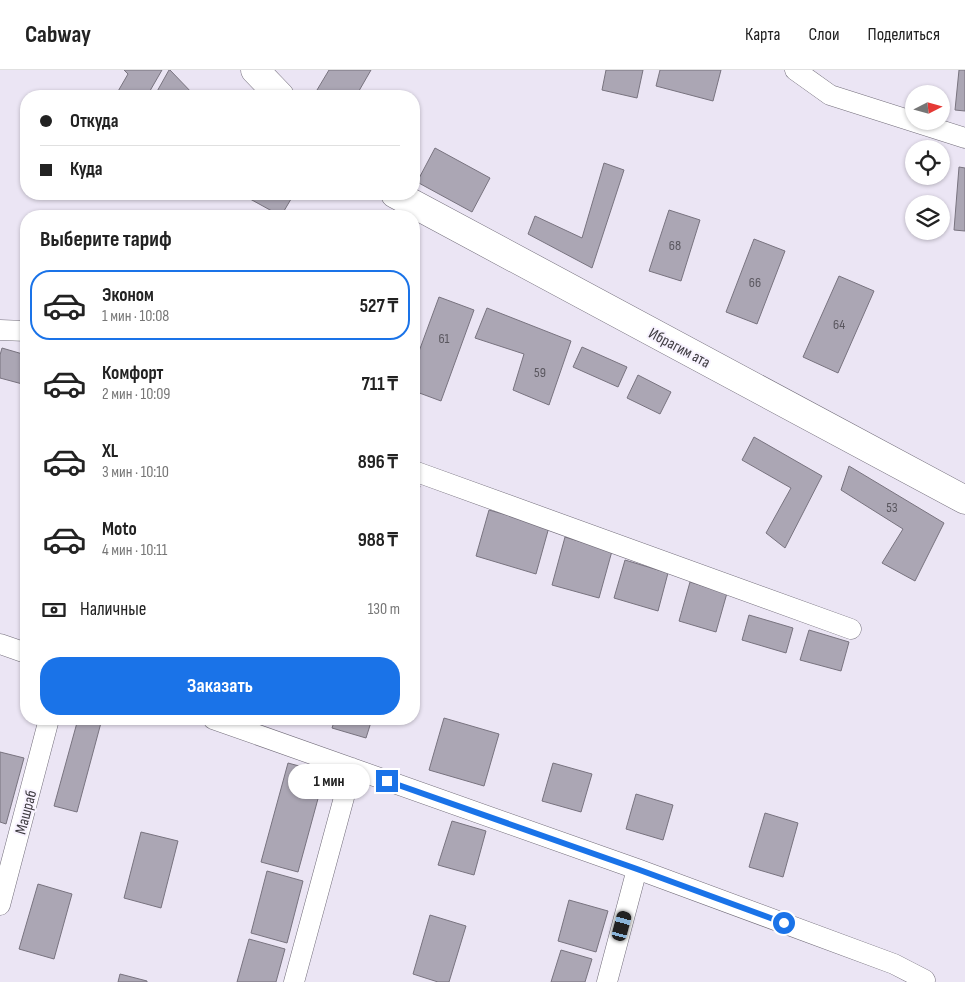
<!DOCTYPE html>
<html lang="ru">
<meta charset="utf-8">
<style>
body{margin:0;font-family:"Sofia Sans Condensed",sans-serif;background:#f2f2f2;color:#222;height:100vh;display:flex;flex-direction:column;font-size:19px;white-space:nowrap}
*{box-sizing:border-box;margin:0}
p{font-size:16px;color:#767676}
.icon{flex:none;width:28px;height:28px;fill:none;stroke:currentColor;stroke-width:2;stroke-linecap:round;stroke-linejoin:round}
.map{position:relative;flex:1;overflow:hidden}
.panel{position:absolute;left:20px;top:140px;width:400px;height:515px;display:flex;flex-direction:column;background:#fff;border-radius:20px;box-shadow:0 1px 4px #0004}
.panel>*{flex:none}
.top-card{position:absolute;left:20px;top:20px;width:400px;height:110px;border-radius:20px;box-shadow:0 1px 4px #0004;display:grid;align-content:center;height:110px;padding:0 20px;background:#fff}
.needle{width:32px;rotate:84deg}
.controls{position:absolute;left:905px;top:15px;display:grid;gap:10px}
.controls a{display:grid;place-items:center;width:45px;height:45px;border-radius:50%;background:#fff;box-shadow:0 1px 4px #0004;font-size:25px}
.end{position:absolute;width:22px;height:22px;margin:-11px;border:6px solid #1a73e8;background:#fff;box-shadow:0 0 0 2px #fff}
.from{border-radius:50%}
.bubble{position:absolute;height:35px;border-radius:18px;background:#fff;box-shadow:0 1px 4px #0004;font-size:16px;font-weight:700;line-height:35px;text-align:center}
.car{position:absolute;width:15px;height:30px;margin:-15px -8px;border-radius:6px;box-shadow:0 0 4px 1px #0007;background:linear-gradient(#222 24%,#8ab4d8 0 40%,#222 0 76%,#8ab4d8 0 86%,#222 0)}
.top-card b{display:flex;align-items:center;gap:18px;height:48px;font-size:19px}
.top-card b+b{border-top:1px solid #e0e0e0}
.top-card i{width:12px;height:12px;background:#222}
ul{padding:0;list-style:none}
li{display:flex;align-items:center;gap:15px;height:70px;margin:0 10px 8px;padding:0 10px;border:2px solid transparent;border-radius:20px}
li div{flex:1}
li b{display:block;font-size:19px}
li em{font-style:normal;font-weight:700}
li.on{border-color:#1a73e8}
li>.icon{width:45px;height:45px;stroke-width:1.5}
h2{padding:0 20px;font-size:22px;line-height:60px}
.pay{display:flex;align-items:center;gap:12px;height:55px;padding:0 20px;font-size:19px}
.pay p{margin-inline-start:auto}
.primary-button{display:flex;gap:10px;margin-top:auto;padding:10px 20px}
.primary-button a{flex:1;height:58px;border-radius:20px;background:#1a73e8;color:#fff;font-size:20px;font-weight:700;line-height:58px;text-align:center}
header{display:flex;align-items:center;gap:30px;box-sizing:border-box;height:70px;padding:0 25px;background:#fff;border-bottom:1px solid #e0e0e0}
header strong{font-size:24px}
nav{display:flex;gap:28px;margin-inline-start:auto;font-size:18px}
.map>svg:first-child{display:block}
</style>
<header>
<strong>Cabway</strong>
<nav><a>Карта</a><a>Слои</a><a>Поделиться</a></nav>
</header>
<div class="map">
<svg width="965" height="912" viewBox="0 0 965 912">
<rect width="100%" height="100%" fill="#ebe5f4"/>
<path fill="#aba6b4" stroke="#78737f" d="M124,0H162L147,26H121L117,23L128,4Z
M169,0H170L195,26H156L155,25Z
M329,0H371L356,26H329L317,20Z
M606,0H643L637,28L602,20Z
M660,0H721L713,31L656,16Z
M959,0H965V41L955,40Z
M435,78L490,108L472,142L417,112Z
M604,93L624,100L592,198L528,164L535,146L582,168Z
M959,97L965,98V161L954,160Z
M241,124H294L281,146Z
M669,140L700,150L681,211L649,201Z
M754,169L785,181L757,254L726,242Z
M839,206L874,221L838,303L803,287Z
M439,227L474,240L441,331L414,321V295Z
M487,238L571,271L549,335L513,320L524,284L475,268Z
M582,277L627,297L618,317L573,297Z
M2,278L26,285V315L0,308V285Z
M638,305L671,322L660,344L627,328Z
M754,367L822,406L785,478L766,463L791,418L742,390Z
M849,396L944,453L915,511L882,493L903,459L841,420Z
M414,414L420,416L414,437Z
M489,440L549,457L536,504L476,486Z
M565,467L612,481L599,528L552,515Z
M625,490L668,503L658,541L614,528Z
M690,512L727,523L716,562L679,551Z
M749,545L793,558L786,583L742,570Z
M809,560L849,572L841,601L800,590Z
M444,648L499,664L484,716L429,700Z
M78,649H102L77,742L54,736Z
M335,649H372L366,668L332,658Z
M0,682L24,688L6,754L0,752Z
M288,693L325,703L298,802L261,792Z
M553,693L592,704L581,742L542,731Z
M636,724L673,735L663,770L626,759Z
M765,743L798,753L783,807L749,797Z
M452,751L486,761L474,805L438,795Z
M141,762L178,771L161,838L124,828Z
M267,801L303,811L287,873L251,863Z
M38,814L72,824L54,889L19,879Z
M569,830L608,841L596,882L558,871Z
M430,845L466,856L449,912H438L413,904Z
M249,869L285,879L276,912H237Z
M561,880L592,889L585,912H551Z
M120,904L147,911V912H118Z"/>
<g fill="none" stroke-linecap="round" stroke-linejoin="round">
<g stroke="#726d7a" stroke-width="21">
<path id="street" d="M795,0L830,25L965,68
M0,260L26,261
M414,401L851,559
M0,574L26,583
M213,649L637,799L894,894L925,910L924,912
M0,835L49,649
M294,912L352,698
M607,912L637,799"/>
</g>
<g stroke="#726d7a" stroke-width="29">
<path id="secondary" d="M255,0L280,26
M395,124L965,430"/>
</g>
<use href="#street" stroke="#fff" stroke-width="20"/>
<use href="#secondary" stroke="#fff" stroke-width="28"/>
</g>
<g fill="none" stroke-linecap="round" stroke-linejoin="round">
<path stroke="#1a73e8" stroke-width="6" d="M387,711L637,799L784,853"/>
</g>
<g text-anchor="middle" stroke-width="4" stroke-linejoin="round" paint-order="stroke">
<g font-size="14" fill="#59565e">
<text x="675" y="180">68</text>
<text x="755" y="217">66</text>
<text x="839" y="259">64</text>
<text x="444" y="273">61</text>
<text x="540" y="307">59</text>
<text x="892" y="442">53</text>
</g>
<g font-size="16" fill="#3e3b41" stroke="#f8f3ff">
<text transform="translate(680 277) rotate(28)" y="6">Ибрагим ата</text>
<text transform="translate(25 742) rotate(-75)" y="6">Машраб</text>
</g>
</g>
</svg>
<div class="controls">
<a><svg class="needle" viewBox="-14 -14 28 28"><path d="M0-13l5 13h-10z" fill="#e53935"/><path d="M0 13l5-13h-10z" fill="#767676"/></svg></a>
<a><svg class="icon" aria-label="locate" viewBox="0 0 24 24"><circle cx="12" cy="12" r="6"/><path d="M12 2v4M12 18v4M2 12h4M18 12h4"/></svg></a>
<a><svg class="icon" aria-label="layers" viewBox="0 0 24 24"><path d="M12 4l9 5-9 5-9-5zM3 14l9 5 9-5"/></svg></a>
</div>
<i class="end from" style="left:784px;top:853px"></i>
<i class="end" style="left:387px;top:711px"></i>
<div class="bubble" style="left:288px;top:694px;width:82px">1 мин</div>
<i class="car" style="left:622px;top:856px;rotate:15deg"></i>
<div class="top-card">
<b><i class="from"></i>Откуда</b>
<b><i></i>Куда</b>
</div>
<section class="panel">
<h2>Выберите тариф</h2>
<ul>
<li class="on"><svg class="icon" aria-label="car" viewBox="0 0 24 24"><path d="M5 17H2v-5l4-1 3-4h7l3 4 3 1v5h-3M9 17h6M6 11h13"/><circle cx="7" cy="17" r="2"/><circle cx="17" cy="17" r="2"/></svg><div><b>Эконом</b><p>1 мин · 10:08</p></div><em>527 ₸</em></li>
<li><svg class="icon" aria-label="car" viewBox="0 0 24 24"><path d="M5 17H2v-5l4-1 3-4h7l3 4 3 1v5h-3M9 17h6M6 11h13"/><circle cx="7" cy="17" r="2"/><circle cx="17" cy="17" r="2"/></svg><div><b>Комфорт</b><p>2 мин · 10:09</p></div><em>711 ₸</em></li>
<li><svg class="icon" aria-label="car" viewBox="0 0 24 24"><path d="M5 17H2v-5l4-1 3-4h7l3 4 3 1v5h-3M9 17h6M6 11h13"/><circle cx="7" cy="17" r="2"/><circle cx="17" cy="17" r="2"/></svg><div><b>XL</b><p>3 мин · 10:10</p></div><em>896 ₸</em></li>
<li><svg class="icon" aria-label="car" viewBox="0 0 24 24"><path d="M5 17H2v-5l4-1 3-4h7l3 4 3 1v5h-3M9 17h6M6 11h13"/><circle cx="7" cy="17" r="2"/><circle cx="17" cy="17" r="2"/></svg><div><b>Moto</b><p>4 мин · 10:11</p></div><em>988 ₸</em></li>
</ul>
<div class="pay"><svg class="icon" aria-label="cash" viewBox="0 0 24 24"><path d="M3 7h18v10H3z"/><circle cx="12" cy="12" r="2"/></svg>Наличные<p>130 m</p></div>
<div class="primary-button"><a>Заказать</a></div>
</section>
</div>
